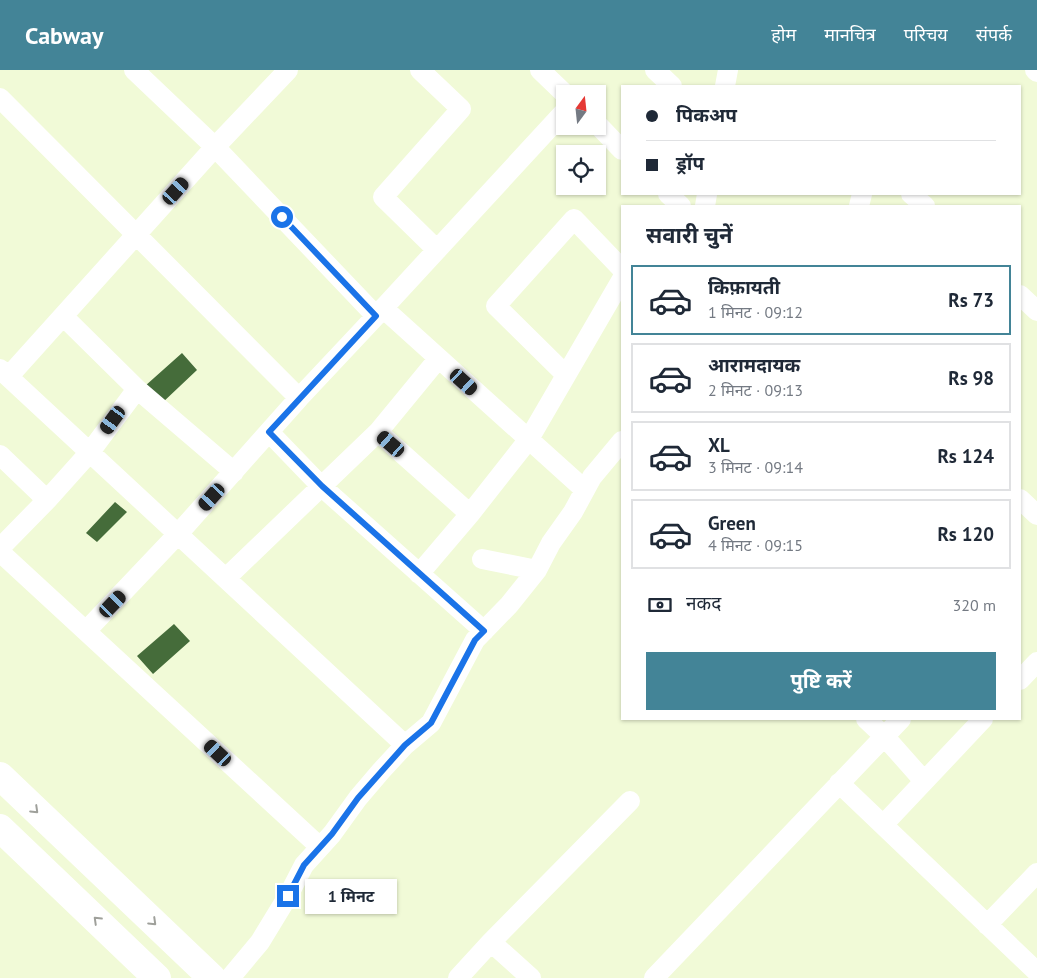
<!DOCTYPE html>
<html lang="hi">
<meta charset="utf-8">
<style>
body{margin:0;font-family:"PT Sans","Noto Sans Devanagari",sans-serif;background:#f2f2f3;color:#1f2937;height:100vh;display:flex;flex-direction:column;font-size:19px;white-space:nowrap}
*{box-sizing:border-box;margin:0}
p{font-size:16px;color:#747a83}
.icon{flex:none;width:28px;height:28px;fill:none;stroke:currentColor;stroke-width:2;stroke-linecap:round;stroke-linejoin:round}
.map{position:relative;flex:1;overflow:hidden}
.details{position:absolute;left:621px;top:135px;width:400px;height:515px;display:flex;flex-direction:column;background:#fff;border-radius:0px;box-shadow:0 1px 4px #0004}
.details>*{flex:none}
.guide{position:absolute;left:621px;top:15px;width:400px;height:110px;border-radius:0px;box-shadow:0 1px 4px #0004;display:grid;align-content:center;height:110px;padding:0 25px;background:#fff}
.needle{width:32px;rotate:15deg}
.tools{position:absolute;left:556px;top:15px;display:grid;gap:10px}
.tools a{display:grid;place-items:center;width:50px;height:50px;border-radius:0px;background:#fff;box-shadow:0 1px 4px #0004;font-size:25px}
.end{position:absolute;width:22px;height:22px;margin:-11px;border:6px solid #1a73e8;background:#fff;box-shadow:0 0 0 2px #fff}
.from{border-radius:50%}
.bubble{position:absolute;height:35px;border-radius:0px;background:#fff;box-shadow:0 1px 4px #0004;font-size:16px;font-weight:700;line-height:35px;text-align:center}
.car{position:absolute;width:15px;height:30px;margin:-15px -8px;border-radius:6px;box-shadow:0 0 4px 1px #0007;background:linear-gradient(#222 24%,#8ab4d8 0 40%,#222 0 76%,#8ab4d8 0 86%,#222 0)}
.guide b{display:flex;align-items:center;gap:18px;height:48px;font-size:19px}
.guide b+b{border-top:1px solid #e0e1e3}
.guide i{width:12px;height:12px;background:#1f2937}
ul{padding:0;list-style:none}
li{display:flex;align-items:center;gap:15px;height:70px;margin:0 10px 8px;padding:0 15px;border:2px solid #e0e1e3;border-radius:0px}
li div{flex:1}
li b{display:block;font-size:19px}
li em{font-style:normal;font-weight:700}
li.active{border-color:#438497}
li>.icon{width:45px;height:45px;stroke-width:1.5}
h2{padding:0 25px;font-size:22px;line-height:60px}
.pay{display:flex;align-items:center;gap:12px;height:55px;padding:0 25px;font-size:19px}
.pay p{margin-inline-start:auto}
.primary-button{display:flex;gap:10px;margin-top:auto;padding:10px 25px}
.primary-button a{flex:1;height:58px;border-radius:0px;background:#438497;color:#fff;font-size:20px;font-weight:700;line-height:58px;text-align:center}
header{display:flex;align-items:center;gap:30px;box-sizing:border-box;height:70px;padding:0 25px;background:#438497;color:#fff}
header strong{font-size:24px}
nav{display:flex;gap:28px;margin-inline-start:auto;font-size:18px}
.map>svg:first-child{display:block}
</style>
<header>
<strong>Cabway</strong>
<nav><a>होम</a><a>मानचित्र</a><a>परिचय</a><a>संपर्क</a></nav>
</header>
<div class="map">
<svg width="1037" height="908" viewBox="0 0 1037 908">
<rect width="100%" height="100%" fill="#f1fad7"/>
<path fill="#456c3a" d="M182,283L197,300L161,334L145,316Z
M115,432L127,442L97,472L86,463Z
M174,554L190,571L153,604L137,586Z"/>
<g fill="none" stroke-linecap="round" stroke-linejoin="round">
<path stroke="#fff" stroke-width="20" d="M134,0L215,77L288,0
M420,0L461,39L383,127L437,180
M540,0L565,24
M655,0L672,16
M1035,0L1037,2
M725,16L728,0
M0,28L299,328L376,246
M598,55L622,80
M668,124L681,136
M911,124L925,136
M705,136L707,124
M859,136L862,124
M1020,225L1037,241
M383,238L585,420
M63,246L137,319
M438,289L378,362L470,444L529,369L622,209
M0,299L405,675
M566,305L496,236L574,149L622,199
M9,306L215,77L376,246L565,41
M269,362L321,416L484,561
M0,385L47,430L0,478
M1020,429L1037,445
M47,430L90,382L137,319L234,402
M0,482L320,777
M482,489L537,500
M419,504L470,444
M226,508L378,362
M86,561L178,464L299,328
M1020,610L1037,592
M866,649L884,666L924,711
M839,713L1037,902
M883,755L983,649
M987,855L1037,803
M230,908L260,872L288,826L304,795L332,764L358,728L381,701L405,675L431,653L475,570L509,535L537,500L551,473L573,442L592,407L622,371
M458,908L491,872
M531,908L491,872L630,731
M654,908L901,649"/>
<path stroke="#fff" stroke-width="28" d="M0,706L212,908
M0,758L157,908"/>
</g>
<defs><path id="oneway-chevron" d="M-2-3.5L2.5 0L-2 3.5" fill="none" stroke-width="1.6" stroke-linecap="round" stroke-linejoin="round" transform="scale(1.25)"/></defs>
<g stroke="#9fa09b">
<use href="#oneway-chevron" transform="translate(35 740) rotate(44)"/>
<use href="#oneway-chevron" transform="translate(97 850) rotate(-136)"/>
<use href="#oneway-chevron" transform="translate(153 852) rotate(44)"/>
</g>
<g fill="none" stroke-linecap="round" stroke-linejoin="round">
<path stroke="#1a73e8" stroke-width="6" d="M282,147L376,246L269,362L322,416L484,561L475,570L431,653L405,675L358,728L332,764L304,795L288,826"/>
</g>
</svg>
<div class="tools">
<a><svg class="needle" viewBox="-14 -14 28 28"><path d="M0-13l5 13h-10z" fill="#e53935"/><path d="M0 13l5-13h-10z" fill="#747a83"/></svg></a>
<a><svg class="icon" aria-label="locate" viewBox="0 0 24 24"><circle cx="12" cy="12" r="6"/><path d="M12 2v4M12 18v4M2 12h4M18 12h4"/></svg></a>
</div>
<i class="end from" style="left:282px;top:147px"></i>
<i class="end" style="left:288px;top:826px"></i>
<div class="bubble" style="left:305px;top:809px;width:92px">1 मिनट</div>
<i class="car" style="left:176px;top:121px;rotate:42deg"></i>
<i class="car" style="left:464px;top:312px;rotate:132deg"></i>
<i class="car" style="left:113px;top:350px;rotate:216deg"></i>
<i class="car" style="left:391px;top:374px;rotate:311deg"></i>
<i class="car" style="left:212px;top:427px;rotate:222deg"></i>
<i class="car" style="left:113px;top:534px;rotate:44deg"></i>
<i class="car" style="left:218px;top:683px;rotate:313deg"></i>
<div class="guide">
<b><i class="from"></i>पिकअप</b>
<b><i></i>ड्रॉप</b>
</div>
<section class="details">
<h2>सवारी चुनें</h2>
<ul>
<li class="active"><svg class="icon" aria-label="car" viewBox="0 0 24 24"><path d="M5 17H2v-5l4-1 3-4h7l3 4 3 1v5h-3M9 17h6M6 11h13"/><circle cx="7" cy="17" r="2"/><circle cx="17" cy="17" r="2"/></svg><div><b>किफ़ायती</b><p>1 मिनट · 09:12</p></div><em>Rs 73</em></li>
<li><svg class="icon" aria-label="car" viewBox="0 0 24 24"><path d="M5 17H2v-5l4-1 3-4h7l3 4 3 1v5h-3M9 17h6M6 11h13"/><circle cx="7" cy="17" r="2"/><circle cx="17" cy="17" r="2"/></svg><div><b>आरामदायक</b><p>2 मिनट · 09:13</p></div><em>Rs 98</em></li>
<li><svg class="icon" aria-label="car" viewBox="0 0 24 24"><path d="M5 17H2v-5l4-1 3-4h7l3 4 3 1v5h-3M9 17h6M6 11h13"/><circle cx="7" cy="17" r="2"/><circle cx="17" cy="17" r="2"/></svg><div><b>XL</b><p>3 मिनट · 09:14</p></div><em>Rs 124</em></li>
<li><svg class="icon" aria-label="car" viewBox="0 0 24 24"><path d="M5 17H2v-5l4-1 3-4h7l3 4 3 1v5h-3M9 17h6M6 11h13"/><circle cx="7" cy="17" r="2"/><circle cx="17" cy="17" r="2"/></svg><div><b>Green</b><p>4 मिनट · 09:15</p></div><em>Rs 120</em></li>
</ul>
<div class="pay"><svg class="icon" aria-label="cash" viewBox="0 0 24 24"><path d="M3 7h18v10H3z"/><circle cx="12" cy="12" r="2"/></svg>नकद<p>320 m</p></div>
<div class="primary-button"><a>पुष्टि करें</a></div>
</section>
</div>
